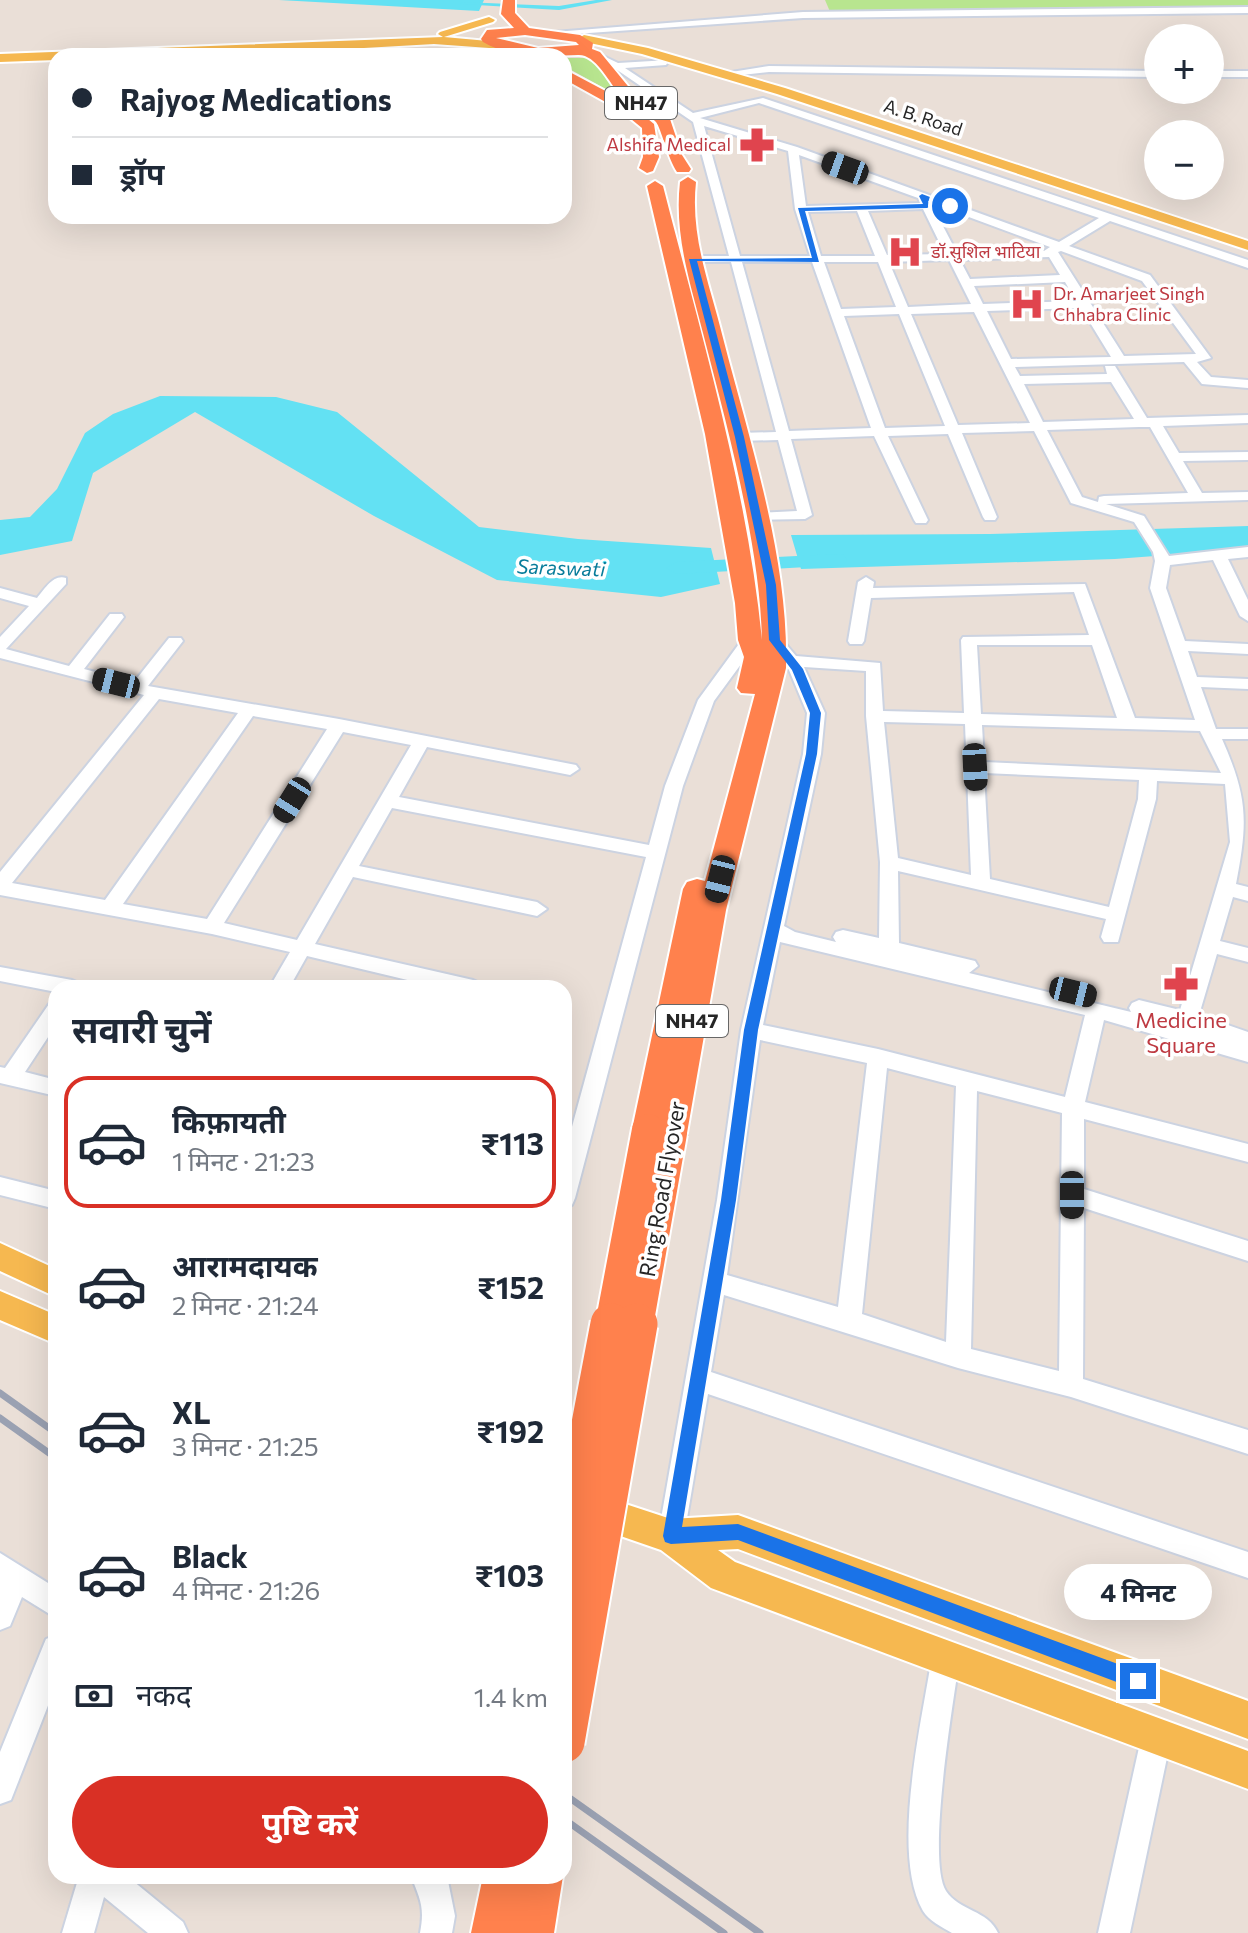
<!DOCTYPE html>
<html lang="hi">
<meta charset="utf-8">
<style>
body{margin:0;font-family:Commissioner,"Noto Sans Devanagari",sans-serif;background:#f6f6f7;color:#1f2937;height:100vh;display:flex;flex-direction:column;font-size:30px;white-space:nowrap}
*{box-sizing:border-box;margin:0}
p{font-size:26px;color:#747a83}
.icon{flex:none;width:44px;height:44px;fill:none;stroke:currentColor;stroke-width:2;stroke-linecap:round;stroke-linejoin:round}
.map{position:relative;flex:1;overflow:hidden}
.drawer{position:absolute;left:48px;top:980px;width:524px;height:904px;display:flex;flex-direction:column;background:#fff;border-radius:24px;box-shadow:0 8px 32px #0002}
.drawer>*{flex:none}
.guide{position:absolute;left:48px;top:48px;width:524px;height:176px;border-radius:24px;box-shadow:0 8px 32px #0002;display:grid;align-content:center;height:176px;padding:0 24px;background:#fff}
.controls{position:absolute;left:1144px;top:24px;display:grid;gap:16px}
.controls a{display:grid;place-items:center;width:80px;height:80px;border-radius:50%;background:#fff;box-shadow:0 8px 32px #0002;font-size:40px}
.end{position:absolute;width:36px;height:36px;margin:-18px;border:10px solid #1a73e8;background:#fff;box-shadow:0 0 0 4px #fff}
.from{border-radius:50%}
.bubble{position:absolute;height:56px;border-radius:28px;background:#fff;box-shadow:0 8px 32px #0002;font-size:26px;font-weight:700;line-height:56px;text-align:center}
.car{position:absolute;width:24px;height:48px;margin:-24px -12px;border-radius:10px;box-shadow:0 0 6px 2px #0007;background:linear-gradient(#222 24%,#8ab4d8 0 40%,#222 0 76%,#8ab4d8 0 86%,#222 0)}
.guide b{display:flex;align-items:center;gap:28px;height:76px;font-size:30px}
.guide b+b{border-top:2px solid #e0e1e3}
.guide i{width:20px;height:20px;background:#1f2937}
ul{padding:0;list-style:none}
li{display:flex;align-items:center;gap:24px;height:132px;margin:0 16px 12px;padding:0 8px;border:4px solid transparent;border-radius:24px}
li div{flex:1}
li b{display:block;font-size:30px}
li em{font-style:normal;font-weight:700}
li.active{border-color:#d93025}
li>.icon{width:72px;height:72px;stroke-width:1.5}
h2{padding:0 24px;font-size:36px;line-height:96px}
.pay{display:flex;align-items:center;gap:20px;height:88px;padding:0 24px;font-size:30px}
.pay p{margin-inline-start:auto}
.button{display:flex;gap:16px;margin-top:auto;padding:16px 24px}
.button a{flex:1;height:92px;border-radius:48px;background:#d93025;color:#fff;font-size:32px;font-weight:700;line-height:92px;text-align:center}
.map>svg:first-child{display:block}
</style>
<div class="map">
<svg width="1248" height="1933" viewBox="0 0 1248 1933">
<rect width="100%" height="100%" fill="#eadfd7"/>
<path fill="#b8e58f" d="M825,0H1248V10L831,14Z
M564,58H595L607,80L631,103L564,66Z"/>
<path fill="#63e1f3" d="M279,0H484L479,11Z
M160,396L276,397L337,412L479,527L578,539L711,548L720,584L661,597L497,580L374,516L195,412L93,473L72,541L0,555V520L30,517L57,489L85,433L113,414Z
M1248,526V549L1115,559L801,569L791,535L990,534Z"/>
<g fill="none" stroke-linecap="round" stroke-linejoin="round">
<path fill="#63e1f3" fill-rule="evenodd" d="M596,0H612L559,10L460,4L463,2L559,6Z"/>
<path fill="#63e1f3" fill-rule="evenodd" d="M836,554L844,555L847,560L844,565L677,574L666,568L677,562Z"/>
<g stroke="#ccd3e1" stroke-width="4">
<path id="minor" d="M1248,7V13L803,18L546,36L542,33L803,12Z
M595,52L618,63L669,60L666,65L625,68L693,113L763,98L1248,260V268L1110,221L1069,246L1150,275L1211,358L1197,362L1211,377L1248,380V388L1202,384L1184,362L1015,367L1020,376L1107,374L1105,366H1115L1147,418L1248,415V423L1163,426L1179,453L1248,452V460L1183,461L1202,493L1248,492V500L1106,504L1144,516L1169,556L1248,547V557L1228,559L1248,600V621L1240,616L1213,560L1170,565L1166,588L1185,641L1248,644V654L1188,651L1197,677L1248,679V689L1201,687L1216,729H1248V739H1222C1248,798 1248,821 1236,884L1248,887V901L1233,897L1220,941L1248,948V962L1217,954L1199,1015L1248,1032V1062L1104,1020L1085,1102L1248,1144V1162L1084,1119V1189L1248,1241V1261L1084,1208L1083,1379L1248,1430V1454L1071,1397L958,1368L724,1295L711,1372L1248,1552V1578L708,1394L684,1536L680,1545L671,1549L662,1545L658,1536L717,1200L741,1030L803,754L807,713L789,670L769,645H755L714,701L683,786L575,1198L572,1205L564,1207V1156L646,857L392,808L359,866L537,902L547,909L537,916L353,877L315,944L473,980L480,983L483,988H441L307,956L289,988H269L290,952L212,934L0,895V872L144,695L0,658V637L29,606L0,598V588L37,598C45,589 53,574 66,578V584L6,649L69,666L110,614H122L124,617L84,669L134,682L169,638H181L183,641L148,686L339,719L576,765L579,769L570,775L427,747L399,797L649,845L665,786L698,700L744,637H780L796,656L880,663L883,711L964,713L961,640L963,637L1089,635L1074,592L871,598L864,641L862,644H850L848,641L858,582L866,577L874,582L873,588L1085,584L1135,718L1195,720L1150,588L1155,561L1153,552L1134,522L1071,503L1034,431L962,433L997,517L995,520H985L983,517L948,434L888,436L928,520L926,523H916L914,520L874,436L791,439L812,515L805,519L751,520L749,517L756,513L797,511L778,440L739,441L732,437L739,433L776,432L731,262H693L687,259L693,256H729L693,122L607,63L592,57ZM759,103L1099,218L1059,242L797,147L700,118ZM704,126L788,151L795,209L810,256H740ZM799,155L918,198L920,203L806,206ZM931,203L1050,247L1044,251L957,253ZM923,209L945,254L887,255L868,211ZM857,211L875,256H821L808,212ZM1061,251L1142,281L1196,354L1124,356L1058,252ZM1049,257L1060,275L970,279L960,260ZM949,260L971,304L908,307L889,262ZM742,262H812L871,428L789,431ZM824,262H878L896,307L841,309ZM1065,282L1076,301L983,304L974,286ZM1081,308L1111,357L1011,359L987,311ZM974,312L1030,423L958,425L911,314ZM899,314L945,426L885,428L844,316ZM1111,382L1134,419L1043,422L1024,384ZM1139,427H1150L1188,493L1104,496L1099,497L1098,502L1082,497L1047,430ZM977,645H1092L1117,718L981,714ZM804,667L866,671V716L880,862L879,938L843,930L836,932L833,937L836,942L795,932L784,926L821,754L825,713ZM159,699L238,713L105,900L12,883ZM253,716L327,729L207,919L123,904ZM884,722L965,724L971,875L898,858ZM982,725L1200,731L1221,773L984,762ZM343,732L411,745L297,940L224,923ZM984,773L1139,780L1138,799L1109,907L990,879ZM1157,781L1225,784L1230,842L1180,1010L1139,1000L1132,1003L1129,1008L1131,1012L969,973L978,966L975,961L899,943L898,871L1106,919L1101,937L1104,942H1118L1156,799ZM780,942L1085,1015L1065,1097L878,1049L763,1025ZM760,1040L867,1063L838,1307L727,1275ZM887,1068L956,1086L946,1342L862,1314ZM977,1091L1062,1113L1059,1371L971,1349Z
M769,66L1158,71V77L769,72L724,77L719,74Z
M1210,71H1248V77H1210Z
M0,967L72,980L79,983L82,988H56V992L0,981Z
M56,1001V1025L25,1072L56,1080V1096L0,1083V1067L5,1068L49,1004Z
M0,1177L56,1191V1209L0,1195Z
M0,1553L56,1588V1618L22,1597L10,1626L0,1630Z
M56,1635V1685L11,1800L0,1804V1752L46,1639Z
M946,1642L956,1646L960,1656C954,1698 926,1860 946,1891C959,1911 988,1910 998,1933H952C942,1927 929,1921 923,1911C890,1853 922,1721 932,1656L936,1646Z
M1157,1719L1167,1724L1172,1734L1130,1933H1098L1142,1734L1147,1724Z
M79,1876H127L183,1922L188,1933H148L104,1897L94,1933H62Z
M411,1876H447L455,1916L452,1933H420C425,1907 420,1899 411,1876Z"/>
</g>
<g stroke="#fff" stroke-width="4">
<path id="major" d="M489,17L495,20L493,22L444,37L499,42L503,43V49L434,44L240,55L56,56V60L0,62V54L443,37L438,34L440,32Z
M584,35L648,48L785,88L1248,241V250L777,94L642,54L580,41L578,39Z
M0,1243L56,1269V1297L0,1271Z
M0,1291L56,1315V1344L0,1320Z
M592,1493L671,1519L738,1515L1248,1701V1739L738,1549L718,1550L735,1562L1248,1751V1789L711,1588L661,1550L580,1522L575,1510L580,1498Z"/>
</g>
<g stroke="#fff" stroke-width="4">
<path id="highway" d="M503,0H515V13L529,28L580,35L593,43L592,49L600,52L632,91L670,119L682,155L691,169L689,172H677C668,159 661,128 656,122C645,110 628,104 617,91C608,80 595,54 578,55C547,56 513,59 483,42L481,39L487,30L514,28L501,14ZM525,35L576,42L579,45L538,48L496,38Z
M564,69L630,104L654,124L659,157L653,171L647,173L639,168L643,157L642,128L620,110L564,79Z
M688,177L696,182C690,237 710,285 723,338C750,443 789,559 786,668L726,910L687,1133L683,1142L671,1146L658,1140L648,1143L636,1139L632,1130L683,889L687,882L697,879L705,881L755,694L741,693L737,688L744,657L738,640L735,603L705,434L647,186L655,181L663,186C701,335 747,487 762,640C760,545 727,426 703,333C690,282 674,235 680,182Z
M483,1876H563L554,1933H471Z"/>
</g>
<use href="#minor" fill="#fff" fill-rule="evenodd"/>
<use href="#major" fill="#f6b850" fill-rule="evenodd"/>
<use href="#highway" fill="#ff814d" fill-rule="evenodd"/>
<path stroke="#9aa1b2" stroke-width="7" d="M0,1393L56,1433
M0,1418L56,1458
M564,1794L760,1933
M564,1819L724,1933"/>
<g stroke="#fff" stroke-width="36" stroke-linecap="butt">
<path id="highway-bridge-far1" d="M611,1326L648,1130
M637,1326L671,1133"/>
</g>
<g stroke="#fff" stroke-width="45" stroke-linecap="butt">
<path id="highway-bridge" d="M564,1572L611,1324
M564,1742L637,1324"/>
</g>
<use href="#highway-bridge-far1" stroke="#ff814d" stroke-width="32"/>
<use href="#highway-bridge" stroke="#ff814d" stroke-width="41"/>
</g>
<path fill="#1a73e8" d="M922,194L954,206L950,209L928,201L931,206L927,208L805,211L819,262L697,261L744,437L776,585L780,640L803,669L821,713L817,754L758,1030L736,1200L682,1527L738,1524L1145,1674L1147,1681L1145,1687L1138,1690L738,1540L671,1544L665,1542L663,1536L721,1200L744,1030L806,754L810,713L792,670L769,640L766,585L735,437L689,259L812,258L798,208L923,204L919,196Z"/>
<defs>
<g id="pharmacy-bare" transform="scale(2.76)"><path d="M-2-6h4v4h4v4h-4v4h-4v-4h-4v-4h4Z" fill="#e0444e" stroke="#fff" stroke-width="2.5" paint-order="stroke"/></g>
<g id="hospital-bare" transform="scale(2.76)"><path d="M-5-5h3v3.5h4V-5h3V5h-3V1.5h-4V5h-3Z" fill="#e0444e" stroke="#fff" stroke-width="2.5" paint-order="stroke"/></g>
</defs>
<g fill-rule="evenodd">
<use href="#pharmacy-bare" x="757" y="145"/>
<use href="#hospital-bare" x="905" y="252"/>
<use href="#hospital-bare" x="1027" y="304"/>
<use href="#pharmacy-bare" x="1181" y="984"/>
</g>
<g text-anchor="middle" stroke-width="7" stroke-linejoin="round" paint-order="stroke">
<g font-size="18" fill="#262626" stroke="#fff">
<text transform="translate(923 118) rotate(18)" y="6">A. B. Road</text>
</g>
<g font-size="18" fill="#be3a42" stroke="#fff" text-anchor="start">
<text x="731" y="151" text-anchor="end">Alshifa Medical</text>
<text x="931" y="258">डॉ.सुशिल भाटिया</text>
<text x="1053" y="300">Dr. Amarjeet Singh<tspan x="1053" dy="21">Chhabra Clinic</tspan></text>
</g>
<g fill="#fff" stroke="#676767" stroke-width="2">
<rect x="605" y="87" width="72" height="32" rx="6"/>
<rect x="656" y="1005" width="72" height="32" rx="6"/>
</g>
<g font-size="20" font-weight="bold" fill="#262626">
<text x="641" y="110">NH47</text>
<text x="692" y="1028">NH47</text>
</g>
<g font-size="20" font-style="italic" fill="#077c9a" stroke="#fff">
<text transform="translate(561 568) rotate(2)" y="7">Saraswati</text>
</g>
<g font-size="22" fill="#be3a42" stroke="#fff">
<text x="1181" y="1028">Medicine<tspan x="1181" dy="25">Square</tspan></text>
</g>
<g font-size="22" fill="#262626" stroke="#fff">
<text transform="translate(662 1189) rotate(-80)" y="8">Ring Road Flyover</text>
</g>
</g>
</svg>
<div class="controls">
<a>+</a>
<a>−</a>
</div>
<i class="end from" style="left:950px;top:206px"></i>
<i class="end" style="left:1138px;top:1681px"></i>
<div class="bubble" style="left:1064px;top:1564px;width:148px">4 मिनट</div>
<i class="car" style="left:845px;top:168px;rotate:290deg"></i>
<i class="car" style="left:116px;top:683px;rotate:284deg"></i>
<i class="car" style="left:975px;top:767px;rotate:177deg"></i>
<i class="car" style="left:292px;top:800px;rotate:212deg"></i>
<i class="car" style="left:720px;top:879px;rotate:194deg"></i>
<i class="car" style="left:1073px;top:992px;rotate:104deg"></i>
<i class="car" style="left:1072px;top:1195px;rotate:180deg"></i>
<div class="guide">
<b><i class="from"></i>Rajyog Medications</b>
<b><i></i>ड्रॉप</b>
</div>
<section class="drawer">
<h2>सवारी चुनें</h2>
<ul>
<li class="active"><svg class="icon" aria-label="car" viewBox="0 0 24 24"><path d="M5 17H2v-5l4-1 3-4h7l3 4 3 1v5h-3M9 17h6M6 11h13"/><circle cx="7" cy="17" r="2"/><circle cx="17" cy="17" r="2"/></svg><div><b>किफ़ायती</b><p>1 मिनट · 21:23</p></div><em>₹113</em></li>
<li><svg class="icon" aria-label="car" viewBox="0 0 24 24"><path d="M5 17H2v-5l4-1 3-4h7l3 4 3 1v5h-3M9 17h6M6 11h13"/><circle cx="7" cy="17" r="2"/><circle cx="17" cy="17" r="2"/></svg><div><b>आरामदायक</b><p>2 मिनट · 21:24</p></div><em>₹152</em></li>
<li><svg class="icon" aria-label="car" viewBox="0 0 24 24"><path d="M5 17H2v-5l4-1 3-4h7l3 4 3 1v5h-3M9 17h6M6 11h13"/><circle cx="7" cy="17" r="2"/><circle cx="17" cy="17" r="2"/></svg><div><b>XL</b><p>3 मिनट · 21:25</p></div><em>₹192</em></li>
<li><svg class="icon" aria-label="car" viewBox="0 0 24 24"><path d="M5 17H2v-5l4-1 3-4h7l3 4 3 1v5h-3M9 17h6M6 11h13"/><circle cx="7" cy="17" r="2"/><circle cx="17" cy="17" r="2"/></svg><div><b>Black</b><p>4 मिनट · 21:26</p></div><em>₹103</em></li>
</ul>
<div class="pay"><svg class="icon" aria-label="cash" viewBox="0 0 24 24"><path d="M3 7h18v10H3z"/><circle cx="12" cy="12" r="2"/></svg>नकद<p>1.4 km</p></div>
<div class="button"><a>पुष्टि करें</a></div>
</section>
</div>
